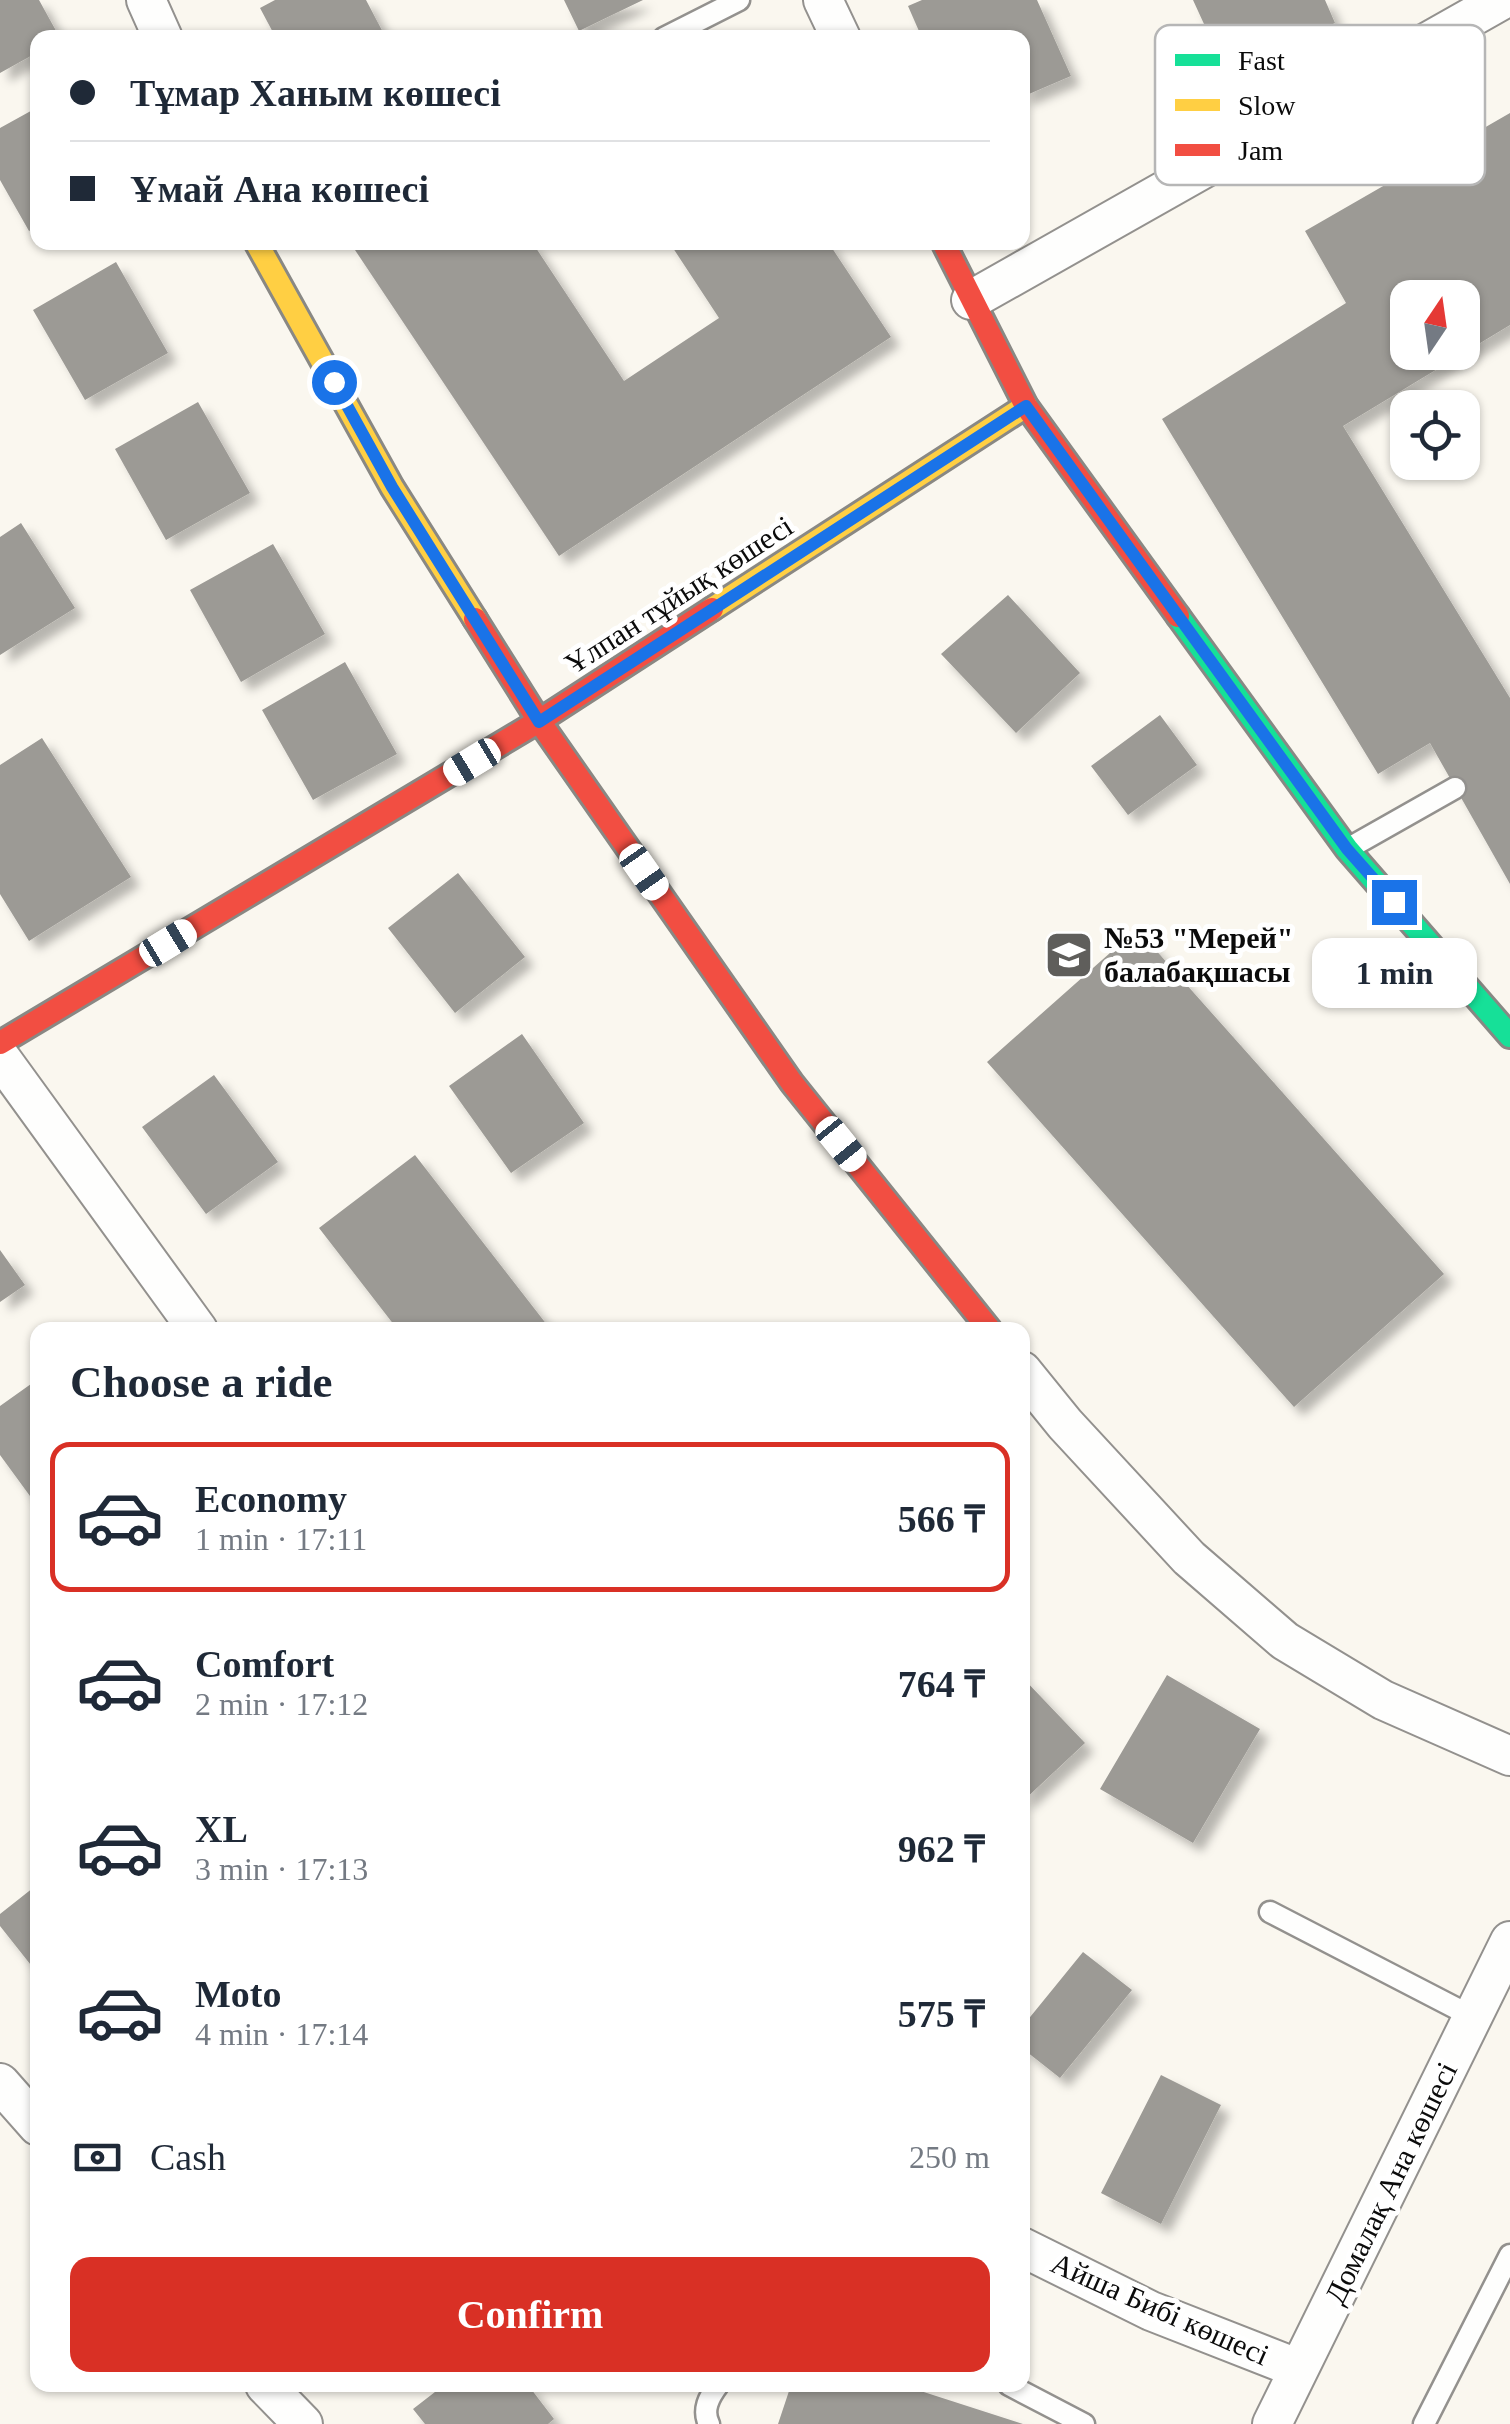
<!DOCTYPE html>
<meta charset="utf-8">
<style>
body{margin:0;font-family:"Times New Roman",serif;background:#f6f6f7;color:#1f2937;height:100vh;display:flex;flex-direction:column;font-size:38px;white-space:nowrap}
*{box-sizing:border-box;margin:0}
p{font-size:32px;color:#747a83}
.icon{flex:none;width:55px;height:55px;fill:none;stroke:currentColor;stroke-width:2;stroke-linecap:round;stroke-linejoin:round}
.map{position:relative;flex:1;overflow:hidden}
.side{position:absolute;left:30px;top:1322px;width:1000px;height:1070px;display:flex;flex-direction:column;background:#fff;border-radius:20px;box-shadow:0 2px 8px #0004}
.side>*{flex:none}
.top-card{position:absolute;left:30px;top:30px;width:1000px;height:220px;border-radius:20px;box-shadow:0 2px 8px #0004;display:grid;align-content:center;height:220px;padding:0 40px;background:#fff}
.needle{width:65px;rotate:13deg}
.fabs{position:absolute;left:1390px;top:280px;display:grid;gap:20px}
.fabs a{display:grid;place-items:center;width:90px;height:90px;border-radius:20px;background:#fff;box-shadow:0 2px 8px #0004;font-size:50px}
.end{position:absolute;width:45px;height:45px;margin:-22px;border:12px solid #1a73e8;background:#fff;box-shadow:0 0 0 5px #fff}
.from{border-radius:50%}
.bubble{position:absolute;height:70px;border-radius:20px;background:#fff;box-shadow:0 2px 8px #0004;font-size:32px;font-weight:800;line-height:70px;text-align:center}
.car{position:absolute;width:30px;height:60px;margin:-30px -15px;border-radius:12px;box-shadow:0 0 8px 2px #0007;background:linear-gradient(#fff 24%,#345 0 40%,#fff 0 76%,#345 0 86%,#fff 0)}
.top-card b{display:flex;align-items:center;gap:35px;height:95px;font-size:38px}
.top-card b+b{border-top:2px solid #e0e1e3}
.top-card i{width:25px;height:25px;background:#1f2937}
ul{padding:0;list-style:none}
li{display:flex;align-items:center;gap:30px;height:150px;margin:0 20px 15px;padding:0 20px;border:5px solid transparent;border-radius:20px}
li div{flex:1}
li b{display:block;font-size:38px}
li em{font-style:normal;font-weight:800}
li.selected{border-color:#d93025}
li>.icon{width:90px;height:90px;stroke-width:1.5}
h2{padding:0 40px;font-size:45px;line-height:120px}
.pay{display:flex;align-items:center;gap:25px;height:110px;padding:0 40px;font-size:38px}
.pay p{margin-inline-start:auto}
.button{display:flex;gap:20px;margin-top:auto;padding:20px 40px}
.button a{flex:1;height:115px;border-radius:20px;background:#d93025;color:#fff;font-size:40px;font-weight:800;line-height:115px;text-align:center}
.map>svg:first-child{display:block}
</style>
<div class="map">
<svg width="1510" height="2424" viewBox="0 0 1510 2424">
<defs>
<filter id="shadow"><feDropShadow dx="9" dy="9" stdDeviation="5" flood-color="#0004"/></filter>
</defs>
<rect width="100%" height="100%" fill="#faf7ef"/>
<path fill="#9c9a95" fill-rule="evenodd" filter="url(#shadow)" d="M0,0H39L60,38H38V52L0,73Z
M275,0H366L386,38H276L260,8Z
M564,0H643L579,31Z
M922,0H1037L1071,76L1022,97V38H922L908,6Z
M1193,0H1325L1335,23L1226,72Z
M38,107V227L29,231L0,180V128Z
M1510,113V325L1343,426L1510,698V884L1430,743L1378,774L1162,419L1346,303L1305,231ZM1408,298H1462V352H1408Z
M366,242H532L624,381L719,318L669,242H828L891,337L559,556L355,250Z
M116,262L168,353L85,400L33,310Z
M198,402L250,493L166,540L115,449Z
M21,523L75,608L0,655V537Z
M273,544L325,634L241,682L190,590Z
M1008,595L1080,673L1016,733L941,654Z
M345,662L397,754L313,800L262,710Z
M1160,715L1197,765L1128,815L1091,766Z
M42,738L131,877L29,941L0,894V765Z
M458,873L525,957L455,1013L388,928Z
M1137,929L1444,1274L1294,1407L987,1062Z
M522,1034L584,1123L511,1173L449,1086Z
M214,1075L278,1162L206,1214L142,1127Z
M415,1155L551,1330H398L319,1228Z
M0,1250L25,1285L0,1302Z
M38,1379V1507L0,1455V1406Z
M1167,1675L1260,1729L1193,1843L1100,1789Z
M1022,1677L1085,1743L1022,1802Z
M38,1884V1974L0,1926V1914Z
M1083,1952L1132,1990L1060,2078L1022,2048V2027Z
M1161,2075L1221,2105L1161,2224L1101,2193Z
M444,2385H528L554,2419L548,2424H425L413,2409Z
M791,2385H902L1023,2424H778Z"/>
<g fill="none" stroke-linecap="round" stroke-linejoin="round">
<g stroke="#93918e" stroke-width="25">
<path id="lane" d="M664,38L739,0
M1349,848L1455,788
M1270,1912L1473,2017
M1009,2385L1084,2424
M709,2424C702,2410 709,2397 718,2385
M1424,2424L1510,2255"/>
</g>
<g stroke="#93918e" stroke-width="42">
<path id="street" d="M146,0L163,38
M823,0L841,38
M971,300L1502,0
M0,1057L198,1330
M1022,1371L1065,1424L1189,1558L1285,1641L1383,1700L1510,1756
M0,2083L38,2126
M1022,2247L1151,2311L1299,2369
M265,2385L303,2424
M1272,2424L1510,1941"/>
</g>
<g stroke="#898884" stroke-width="28">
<path id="fast" d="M1178,616L1347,849L1510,1036"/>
</g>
<g stroke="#898884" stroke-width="28">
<path id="slow" d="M256,242L392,487L475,619
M712,609L1026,406"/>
</g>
<g stroke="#898884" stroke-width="28">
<path id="jam" d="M943,242L1026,406L1178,616
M475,619L539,721L792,1083L990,1330
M0,1043L539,721L712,609"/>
</g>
<use href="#lane" stroke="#fefefd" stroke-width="20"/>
<use href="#street" stroke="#fefefd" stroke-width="38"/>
<use href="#fast" stroke="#16e098" stroke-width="22"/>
<use href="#slow" stroke="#ffcf43" stroke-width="22"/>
<use href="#jam" stroke="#f24e42" stroke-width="22"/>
</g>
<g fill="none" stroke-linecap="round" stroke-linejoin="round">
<path stroke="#1a73e8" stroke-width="12" d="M334,382L392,487L539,722L1026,406L1347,849L1394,902"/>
</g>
<defs>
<g id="school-square" transform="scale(2.5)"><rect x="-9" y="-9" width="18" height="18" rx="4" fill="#5f5e5b" stroke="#fff"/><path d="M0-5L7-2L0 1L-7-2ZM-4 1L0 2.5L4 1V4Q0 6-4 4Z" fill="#fff"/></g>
</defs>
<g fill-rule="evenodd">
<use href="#school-square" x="1069" y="955"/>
</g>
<g text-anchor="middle" stroke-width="10" stroke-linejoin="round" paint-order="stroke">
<g font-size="30" fill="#0b0b0b" stroke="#fff">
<text transform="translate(679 595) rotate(-33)" y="10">Ұлпан тұйық көшесі</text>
<text transform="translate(1391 2183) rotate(-64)" y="10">Домалақ Ана көшесі</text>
<text transform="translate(1160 2309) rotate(24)" y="10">Айша Бибі көшесі</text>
</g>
<g font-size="30" font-weight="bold" fill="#0b0b0b" stroke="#fff" text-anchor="start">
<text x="1104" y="948">№53 "Мерей"<tspan x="1104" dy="34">балабақшасы</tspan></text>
</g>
</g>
<rect x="1155" y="25" width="330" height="160" rx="15" fill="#fff" stroke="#b6b6b6" stroke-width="2.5"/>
<rect x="1175" y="54" width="45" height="12" fill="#16e098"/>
<rect x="1175" y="99" width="45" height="12" fill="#ffcf43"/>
<rect x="1175" y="144" width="45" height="12" fill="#f24e42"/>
<g font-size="28" fill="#0b0b0b">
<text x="1238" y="70">Fast</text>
<text x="1238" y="115">Slow</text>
<text x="1238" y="160">Jam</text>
</g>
</svg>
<div class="fabs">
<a><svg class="needle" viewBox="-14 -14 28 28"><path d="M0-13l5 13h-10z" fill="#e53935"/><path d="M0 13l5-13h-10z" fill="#747a83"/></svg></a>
<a><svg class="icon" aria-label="locate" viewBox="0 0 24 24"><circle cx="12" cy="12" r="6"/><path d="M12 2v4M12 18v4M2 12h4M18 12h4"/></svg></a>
</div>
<i class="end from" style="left:334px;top:382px"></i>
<i class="end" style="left:1394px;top:902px"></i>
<div class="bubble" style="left:1312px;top:938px;width:165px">1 min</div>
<i class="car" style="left:472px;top:762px;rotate:239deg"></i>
<i class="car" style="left:644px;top:872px;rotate:145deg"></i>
<i class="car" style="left:168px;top:943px;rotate:59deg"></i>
<i class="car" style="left:841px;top:1144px;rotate:141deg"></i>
<div class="top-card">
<b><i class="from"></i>Тұмар Ханым көшесі</b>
<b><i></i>Ұмай Ана көшесі</b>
</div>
<section class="side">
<h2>Choose a ride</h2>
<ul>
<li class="selected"><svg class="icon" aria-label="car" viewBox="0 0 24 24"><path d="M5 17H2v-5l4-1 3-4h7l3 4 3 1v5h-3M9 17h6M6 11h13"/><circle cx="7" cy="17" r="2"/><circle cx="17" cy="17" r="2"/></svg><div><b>Economy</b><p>1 min · 17:11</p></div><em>566 ₸</em></li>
<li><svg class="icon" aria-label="car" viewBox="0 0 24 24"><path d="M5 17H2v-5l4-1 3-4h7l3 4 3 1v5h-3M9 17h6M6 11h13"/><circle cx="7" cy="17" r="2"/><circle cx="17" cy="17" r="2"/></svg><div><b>Comfort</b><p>2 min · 17:12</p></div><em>764 ₸</em></li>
<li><svg class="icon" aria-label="car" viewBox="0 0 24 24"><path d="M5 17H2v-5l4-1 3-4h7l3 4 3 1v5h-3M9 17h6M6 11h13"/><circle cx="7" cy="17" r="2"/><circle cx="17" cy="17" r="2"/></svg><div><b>XL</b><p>3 min · 17:13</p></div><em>962 ₸</em></li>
<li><svg class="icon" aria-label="car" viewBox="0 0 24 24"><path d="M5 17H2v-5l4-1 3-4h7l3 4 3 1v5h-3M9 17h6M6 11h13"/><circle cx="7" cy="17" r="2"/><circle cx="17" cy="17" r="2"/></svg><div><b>Moto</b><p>4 min · 17:14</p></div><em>575 ₸</em></li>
</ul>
<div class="pay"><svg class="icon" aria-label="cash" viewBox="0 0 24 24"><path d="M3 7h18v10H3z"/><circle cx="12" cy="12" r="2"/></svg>Cash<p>250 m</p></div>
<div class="button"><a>Confirm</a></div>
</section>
</div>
